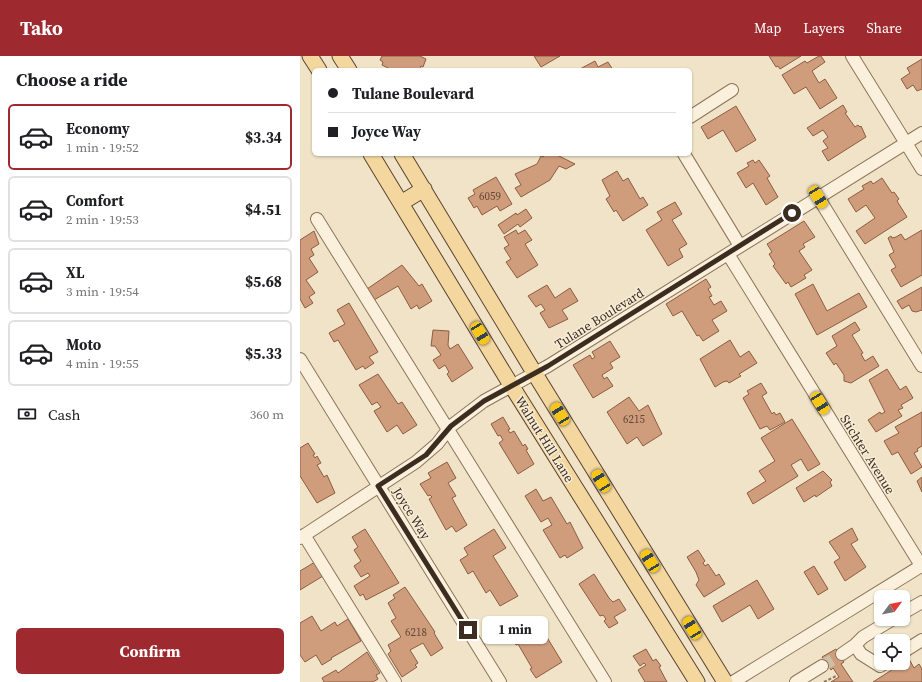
<!DOCTYPE html>
<meta charset="utf-8">
<style>
body{margin:0;font-family:"Source Serif 4",serif;background:#f2f2f2;color:#202124;height:100vh;display:flex;flex-direction:column;font-size:15px;white-space:nowrap}
*{box-sizing:border-box;margin:0}
p{font-size:13px;color:#757577}
.icon{flex:none;width:22px;height:22px;fill:none;stroke:currentColor;stroke-width:2;stroke-linecap:round;stroke-linejoin:round}
.map{position:relative;flex:1;overflow:hidden}
.panel{display:flex;flex-direction:column;background:#fff;width:300px}
.panel>*{flex:none}
.guide{position:absolute;left:12px;top:12px;width:380px;height:88px;border-radius:6px;box-shadow:0 1px 3px #0004;display:grid;align-content:center;height:88px;padding:0 16px;background:#fff}
.needle{width:26px;rotate:58deg}
.fabs{position:absolute;left:574px;top:534px;display:grid;gap:8px}
.fabs a{display:grid;place-items:center;width:36px;height:36px;border-radius:6px;background:#fff;box-shadow:0 1px 3px #0004;font-size:20px}
.end{position:absolute;width:18px;height:18px;margin:-9px;border:5px solid #3d2d20;background:#fff;box-shadow:0 0 0 2px #fff}
.from{border-radius:50%}
.bubble{position:absolute;height:28px;border-radius:6px;background:#fff;box-shadow:0 1px 3px #0004;font-size:13px;font-weight:700;line-height:28px;text-align:center}
.car{position:absolute;width:12px;height:24px;margin:-12px -6px;border-radius:5px;box-shadow:0 0 3px 1px #0007;background:linear-gradient(#f5c518 24%,#345 0 40%,#f5c518 0 76%,#345 0 86%,#f5c518 0)}
.guide b{display:flex;align-items:center;gap:14px;height:38px;font-size:15px}
.guide b+b{border-top:1px solid #e0e0e0}
.guide i{width:10px;height:10px;background:#202124}
ul{padding:0;list-style:none}
li{display:flex;align-items:center;gap:12px;height:66px;margin:0 8px 6px;padding:0 8px;border:2px solid #e0e0e0;border-radius:6px}
li div{flex:1}
li b{display:block;font-size:15px}
li em{font-style:normal;font-weight:700}
li.selected{border-color:#9e292e}
li>.icon{width:36px;height:36px;stroke-width:1.5}
h2{padding:0 16px;font-size:18px;line-height:48px}
.pay{display:flex;align-items:center;gap:10px;height:44px;padding:0 16px;font-size:15px}
.pay p{margin-inline-start:auto}
.action{display:flex;gap:8px;margin-top:auto;padding:8px 16px}
.action a{flex:1;height:46px;border-radius:6px;background:#9e292e;color:#fff;font-size:16px;font-weight:700;line-height:46px;text-align:center}
header{display:flex;align-items:center;gap:24px;box-sizing:border-box;height:56px;padding:0 20px;background:#9e292e;color:#fff}
header strong{font-size:19px}
nav{display:flex;gap:22px;margin-inline-start:auto;font-size:14px}
main{display:flex;flex:1;min-height:0}
.map>svg:first-child{display:block}
</style>
<header>
<strong>Tako</strong>
<nav><a>Map</a><a>Layers</a><a>Share</a></nav>
</header>
<main>
<section class="panel">
<h2>Choose a ride</h2>
<ul>
<li class="selected"><svg class="icon" aria-label="car" viewBox="0 0 24 24"><path d="M5 17H2v-5l4-1 3-4h7l3 4 3 1v5h-3M9 17h6M6 11h13"/><circle cx="7" cy="17" r="2"/><circle cx="17" cy="17" r="2"/></svg><div><b>Economy</b><p>1 min · 19:52</p></div><em>$3.34</em></li>
<li><svg class="icon" aria-label="car" viewBox="0 0 24 24"><path d="M5 17H2v-5l4-1 3-4h7l3 4 3 1v5h-3M9 17h6M6 11h13"/><circle cx="7" cy="17" r="2"/><circle cx="17" cy="17" r="2"/></svg><div><b>Comfort</b><p>2 min · 19:53</p></div><em>$4.51</em></li>
<li><svg class="icon" aria-label="car" viewBox="0 0 24 24"><path d="M5 17H2v-5l4-1 3-4h7l3 4 3 1v5h-3M9 17h6M6 11h13"/><circle cx="7" cy="17" r="2"/><circle cx="17" cy="17" r="2"/></svg><div><b>XL</b><p>3 min · 19:54</p></div><em>$5.68</em></li>
<li><svg class="icon" aria-label="car" viewBox="0 0 24 24"><path d="M5 17H2v-5l4-1 3-4h7l3 4 3 1v5h-3M9 17h6M6 11h13"/><circle cx="7" cy="17" r="2"/><circle cx="17" cy="17" r="2"/></svg><div><b>Moto</b><p>4 min · 19:55</p></div><em>$5.33</em></li>
</ul>
<div class="pay"><svg class="icon" aria-label="cash" viewBox="0 0 24 24"><path d="M3 7h18v10H3z"/><circle cx="12" cy="12" r="2"/></svg>Cash<p>360 m</p></div>
<div class="action"><a>Confirm</a></div>
</section>
<div class="map">
<svg width="622" height="626" viewBox="0 0 622 626">
<rect width="100%" height="100%" fill="#f0e3c7"/>
<path fill="#cf9c7c" stroke="#8d5d41" d="M82,0H120L126,3L123,11L121,10L119,14H92L82,9L83,6L80,4Z
M234,0H260L241,11Z
M469,0H501L480,13L478,10L476,11Z
M519,0H521L525,6L512,15L519,27L525,23L537,42L520,53L506,31L494,38L482,19L505,5L507,7Z
M622,3V33L617,35L613,29L607,33L601,23L610,17L607,12Z
M295,5L298,11L308,6L313,14H278Z
M543,49L547,56L545,57L555,71L558,69L560,71L561,70L566,81L528,105L522,95L528,92L523,85L528,81L523,74L513,80L507,72Z
M436,50L456,84L436,96L423,74L408,83L401,71Z
M245,98H255L275,108L266,113L259,110L250,124L221,141L215,132L221,129L215,118L237,108L241,100L243,101Z
M453,104L455,107L459,104L470,120L467,122L478,141L466,149L453,127L446,132L437,117L449,110L447,107Z
M317,115L323,125L328,122L340,143L343,141L348,149L323,165L316,154L314,156L306,143L310,140L302,124Z
M196,121L212,148L200,155L197,150L182,159L177,150L174,152L168,142L175,138L173,134Z
M582,122L592,137L594,136L599,143L597,145L607,161L565,188L556,175L575,162L566,149L556,156L548,143L564,133L562,130L571,125L573,128Z
M375,146L382,158L372,164L387,188L379,193L383,201L368,210L346,174L362,164L357,156Z
M226,153L232,162L220,171L218,168L204,178L198,169L216,157L217,159Z
M504,165L515,181L503,188L505,191L499,195L512,214L504,219L506,222L491,231L488,226L486,228L473,210L475,208L469,198L472,196L467,188Z
M216,174L218,178L225,174L232,184L225,188L238,209L217,222L206,206L211,203L204,192L209,189L204,181Z
M622,174V219L601,231L591,214L596,211L589,199L594,196L588,182L591,180L592,182L596,181L601,178L605,184Z
M14,175L19,188L11,193L14,199L9,202L18,216L6,224L15,237L9,241L13,247L5,252L0,243V184Z
M102,209L119,230L122,228L132,245L119,253L117,249L111,253L98,230L74,244L67,233Z
M406,223L411,231L408,233L412,240L409,241L414,249L421,245L427,255L412,264L419,275L403,285L399,279L397,280L382,255L373,260L366,248Z
M513,228L527,255L559,237L567,251L517,279L495,238Z
M247,229L255,242L270,232L278,245L262,254L268,263L249,272L240,257L245,254L241,248L236,251L228,240Z
M622,231V254L616,256L612,255L609,249L602,253L597,245Z
M49,247L78,296L69,301L74,307L65,313L63,310L56,314L38,284L34,286L29,277L45,268L37,254Z
M555,266L560,274L552,279L563,297L561,298L565,305L573,300L579,310L551,327L544,325V319L536,307L534,309L526,297L537,290L532,280Z
M133,274L149,275L148,289L150,293L158,288L173,312L152,326L147,318L149,316L145,309L139,313L133,304L141,299L135,290H131Z
M430,284L440,301L449,295L457,307L439,318L441,320L429,327L427,325L423,326L415,331L400,303Z
M310,285L320,301L310,307L313,312L302,319L304,323L307,321L313,330L293,342L273,309L290,299L292,303L295,301L292,296Z
M587,313L600,334L606,330L613,342L601,349L603,352L598,354L602,360L576,376L568,364L580,356L581,358L585,356L569,324Z
M78,318L98,348L102,346L117,369L103,378L97,369L87,376L74,355L81,351L77,346L72,349L59,329Z
M461,327L467,337L462,340L472,358L474,356L476,359L480,357L485,366L470,374L467,370L460,373L443,342L449,338L447,335Z
M329,341L339,355L348,349L362,378L343,390L337,381L327,388L307,356Z
M622,356V390L617,393L618,395L614,397L622,411L611,418L598,396L592,399L584,385L599,377L595,371Z
M203,361L210,373L208,374L210,377L214,375L223,390L225,388L228,393L226,394L234,408L218,418L199,387L203,384L200,379L198,380L191,368Z
M492,363L520,408L508,415L501,403L491,409L498,420L453,448L447,437L466,425L459,415L475,405L461,382Z
M8,387L15,398L13,399L15,402L17,400L21,407L17,409L24,421L27,419L35,437L17,447L0,420V392Z
M147,406L156,422L148,427L156,440L152,442L167,469L156,476L152,470L146,474L129,443L132,441L130,439L128,440L120,428L131,422L128,417Z
M523,415L532,424L530,426L532,430L516,441L515,439L504,446L496,432Z
M622,421V436L617,425Z
M236,433L243,445L251,441L267,468L270,466L283,492L267,502L265,499L260,502L243,474L252,469L248,462L241,466L225,440Z
M552,472L558,484L551,488L566,511L545,525L534,506L540,502L529,486Z
M65,473L99,527L66,544L63,538L60,540L54,530L70,520L68,517L61,521L54,510L61,505L54,494L58,491L52,481Z
M194,473L206,492L193,500L218,540L200,550L190,534L186,537L173,515L168,518L160,504L168,499L164,492Z
M398,494L405,505L403,507L405,510L408,508L416,520L419,518L425,528L404,541L396,529L399,524L396,516L387,501Z
M15,506L23,520L0,534V515Z
M514,510L528,533L518,539L504,516Z
M294,518L309,542L313,546L319,543L326,554L314,561L318,567L309,572L304,565L306,563L303,559L300,560L279,528Z
M457,524L474,553L458,563L450,549L422,566L413,550Z
M105,531L135,576L134,577L143,592L131,600L123,587L110,594L118,607L115,609L117,611L102,621L88,598L91,595L88,589L101,581L91,565L96,562L88,547L95,542L93,539Z
M12,560L21,575L35,566L37,570L48,563L61,585L31,602L32,603L22,609L16,599L5,606L0,599V567Z
M237,565L262,606L236,622L230,613L232,612L218,588L216,589L211,580Z
M346,593L353,605L356,603L361,610L359,611L367,626H345L338,614L346,609L344,607L340,610L333,600Z
M536,593L544,606L541,608L553,626H531L539,621L533,612L531,614L522,601Z
M67,596L80,617L76,619L78,623L73,626H24L22,622L36,614L38,617Z
M609,603L614,612L619,608L622,613V626H573Z"/>
<g fill="none" stroke-linecap="round" stroke-linejoin="round">
<path stroke="#ccbfa6" stroke-width="12" stroke-dasharray="12 6" stroke-linecap="butt" d="M522,610L542,598"/>
<g stroke="#8d745c" stroke-width="14">
<path id="minor" d="M552,0L622,113
M390,61L432,34
M384,98L440,190
M518,141L622,310
M17,163L305,626
M428,198L622,511
M0,303L200,626
M4,479L95,626
M0,482L116,406L137,388L151,370L184,345L248,310L622,77
M603,557L622,546
M603,596L622,584
M542,598L555,589
M585,607L580,610L561,598L555,589L563,581L593,563
M433,626L621,510
M496,626L522,610"/>
</g>
<g stroke="#5b4330" stroke-width="17">
<path id="major" d="M10,0L19,14
M40,0L49,14
M71,98L211,329L397,626
M102,98L235,318L425,626
M101,147L124,133"/>
</g>
<path stroke="#8d745c" stroke-width="2" stroke-dasharray="3 2" stroke-linecap="butt" d="M524,626L536,620"/>
<use href="#minor" stroke="#faf0db" stroke-width="12"/>
<use href="#major" stroke="#f3d79f" stroke-width="15"/>
</g>
<g fill="none" stroke-linecap="round" stroke-linejoin="round">
<path stroke="#3d2d20" stroke-width="5" d="M168,574L78,430L126,399L151,370L184,345L248,310L492,157"/>
</g>
<g text-anchor="middle" stroke-width="3" stroke-linejoin="round" paint-order="stroke">
<g font-size="11" fill="#624937">
<text x="190" y="144">6059</text>
<text x="334" y="367">6215</text>
<text x="116" y="580">6218</text>
</g>
<g font-size="13" fill="#3d2d20" stroke="#f7edd7">
<text transform="translate(299 262) rotate(-32)" y="5">Tulane Boulevard</text>
<text transform="translate(245 383) rotate(58)" y="5">Walnut Hill Lane</text>
<text transform="translate(568 398) rotate(58)" y="5">Stichter Avenue</text>
<text transform="translate(112 457) rotate(58)" y="5">Joyce Way</text>
</g>
</g>
</svg>
<div class="fabs">
<a><svg class="needle" viewBox="-14 -14 28 28"><path d="M0-13l5 13h-10z" fill="#e53935"/><path d="M0 13l5-13h-10z" fill="#757577"/></svg></a>
<a><svg class="icon" aria-label="locate" viewBox="0 0 24 24"><circle cx="12" cy="12" r="6"/><path d="M12 2v4M12 18v4M2 12h4M18 12h4"/></svg></a>
</div>
<i class="end from" style="left:492px;top:157px"></i>
<i class="end" style="left:168px;top:574px"></i>
<div class="bubble" style="left:182px;top:560px;width:66px">1 min</div>
<i class="car" style="left:518px;top:141px;rotate:148deg"></i>
<i class="car" style="left:180px;top:277px;rotate:149deg"></i>
<i class="car" style="left:520px;top:347px;rotate:148deg"></i>
<i class="car" style="left:260px;top:358px;rotate:328deg"></i>
<i class="car" style="left:301px;top:425px;rotate:328deg"></i>
<i class="car" style="left:350px;top:505px;rotate:328deg"></i>
<i class="car" style="left:392px;top:572px;rotate:329deg"></i>
<div class="guide">
<b><i class="from"></i>Tulane Boulevard</b>
<b><i></i>Joyce Way</b>
</div>
</div>
</main>
